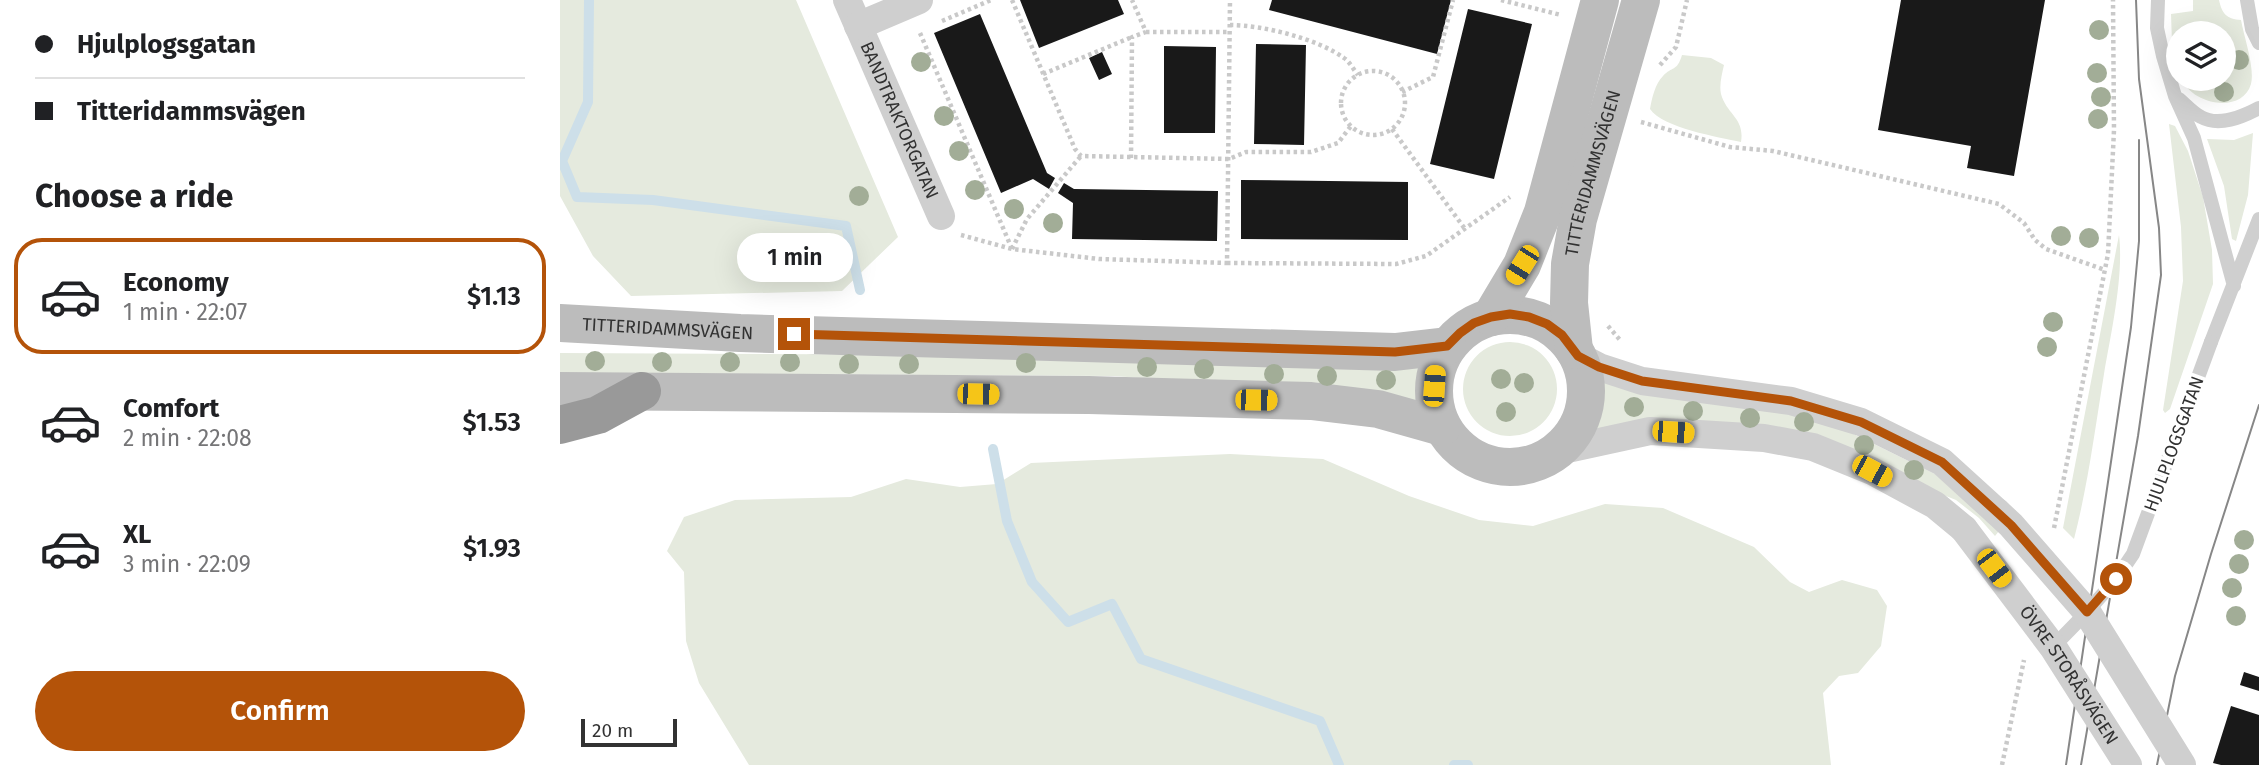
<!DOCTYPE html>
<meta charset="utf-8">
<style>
body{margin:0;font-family:"Fira Sans",sans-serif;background:#f6f6f6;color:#202124;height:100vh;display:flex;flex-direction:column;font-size:26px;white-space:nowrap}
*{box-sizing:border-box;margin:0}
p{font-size:23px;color:#757577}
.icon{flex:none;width:38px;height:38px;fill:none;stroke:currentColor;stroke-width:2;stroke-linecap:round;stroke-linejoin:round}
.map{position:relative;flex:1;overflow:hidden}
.drawer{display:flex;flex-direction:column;background:#fff;width:560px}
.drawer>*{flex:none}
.hud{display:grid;align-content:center;height:154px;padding:0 35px;background:#fff}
.tools{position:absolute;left:1606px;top:21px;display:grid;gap:14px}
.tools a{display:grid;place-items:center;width:70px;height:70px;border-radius:50%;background:#fff;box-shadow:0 7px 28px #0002;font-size:35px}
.scale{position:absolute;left:21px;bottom:18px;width:96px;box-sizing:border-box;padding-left:7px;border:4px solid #323232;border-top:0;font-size:19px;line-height:24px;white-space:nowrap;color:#323232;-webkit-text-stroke:5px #fff;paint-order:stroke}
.end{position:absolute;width:32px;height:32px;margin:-16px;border:9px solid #b45309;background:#fff;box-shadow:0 0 0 4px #fff}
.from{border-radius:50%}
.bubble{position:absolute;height:49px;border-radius:24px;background:#fff;box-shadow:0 7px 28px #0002;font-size:23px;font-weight:600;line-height:49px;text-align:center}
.car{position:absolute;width:21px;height:42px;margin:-21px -10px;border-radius:9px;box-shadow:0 0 5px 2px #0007;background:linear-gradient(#f5c518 24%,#345 0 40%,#f5c518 0 76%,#345 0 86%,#f5c518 0)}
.hud b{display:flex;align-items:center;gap:24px;height:66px;font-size:26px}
.hud b+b{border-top:2px solid #e0e0e0}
.hud i{width:18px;height:18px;background:#202124}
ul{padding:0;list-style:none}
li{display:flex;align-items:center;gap:21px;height:116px;margin:0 14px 10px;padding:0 21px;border:4px solid transparent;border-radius:28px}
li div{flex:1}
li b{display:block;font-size:26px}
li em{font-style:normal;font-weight:600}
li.active{border-color:#b45309}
li>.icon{width:63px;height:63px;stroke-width:1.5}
h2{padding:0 35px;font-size:32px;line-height:84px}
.button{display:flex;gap:14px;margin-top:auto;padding:14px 35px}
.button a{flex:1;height:80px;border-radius:42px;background:#b45309;color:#fff;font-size:28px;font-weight:600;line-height:80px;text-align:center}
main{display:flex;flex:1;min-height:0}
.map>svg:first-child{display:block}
</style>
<main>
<section class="drawer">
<div class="hud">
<b><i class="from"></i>Hjulplogsgatan</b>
<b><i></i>Titteridammsvägen</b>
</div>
<h2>Choose a ride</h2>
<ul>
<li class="active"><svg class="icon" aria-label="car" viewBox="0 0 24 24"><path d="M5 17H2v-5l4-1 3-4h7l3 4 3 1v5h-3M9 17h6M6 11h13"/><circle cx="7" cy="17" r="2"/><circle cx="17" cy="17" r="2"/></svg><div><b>Economy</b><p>1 min · 22:07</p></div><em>$1.13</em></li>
<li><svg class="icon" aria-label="car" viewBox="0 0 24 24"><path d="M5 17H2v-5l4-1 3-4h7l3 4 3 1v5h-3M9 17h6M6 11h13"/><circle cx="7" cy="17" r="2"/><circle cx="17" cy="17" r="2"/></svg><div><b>Comfort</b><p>2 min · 22:08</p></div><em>$1.53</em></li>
<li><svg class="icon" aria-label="car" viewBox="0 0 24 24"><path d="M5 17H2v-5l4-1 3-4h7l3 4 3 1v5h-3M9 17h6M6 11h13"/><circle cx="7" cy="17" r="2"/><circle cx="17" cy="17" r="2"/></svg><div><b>XL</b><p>3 min · 22:09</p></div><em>$1.93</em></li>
</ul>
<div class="button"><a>Confirm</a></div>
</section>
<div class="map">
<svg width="1699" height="765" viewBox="0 0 1699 765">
<rect width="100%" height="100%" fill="#fff"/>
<path fill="#e5eade" d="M0,0H236L338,237L282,291L71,296L33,256L0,196Z
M1633,0H1659C1662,14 1667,19 1681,20C1684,37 1695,68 1691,84C1682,115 1631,104 1622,79H1664V33H1619V71L1612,43L1611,14L1633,11Z
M1122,55L1151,58L1164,65C1162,74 1159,85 1161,94C1167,115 1185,118 1181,142C1158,137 1103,128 1090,109C1092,98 1095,84 1103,76C1112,66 1117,72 1122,55Z
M1609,124L1615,126L1628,151L1643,197L1652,250L1653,284L1610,409L1605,413L1603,410L1623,281L1621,227Z
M1693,133L1688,195L1676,241L1672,239L1664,186L1647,139L1674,140Z
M1559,235C1564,276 1551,333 1544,374C1535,429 1528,485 1514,539L1503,528Z
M903 389a47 47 0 1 1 94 0a47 47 0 1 1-94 0Z
M0,353L434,355L863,368L859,401L555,376L0,373Z
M1038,380L1263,419L1375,474L1439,531L1435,536L1419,518L1396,500L1371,490L1317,460L1030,430L1038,398Z
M670,454L763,459L849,496L919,520L973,526L1045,504L1103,508L1194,547L1230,582L1249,592L1282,580L1317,590L1327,606L1321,646L1298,673L1279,676L1263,693L1271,765H189L139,683L126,641L124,572L107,551L124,517L175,500L291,497L346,479L400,487L437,484L471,463Z"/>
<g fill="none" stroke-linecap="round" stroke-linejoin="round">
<path stroke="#cddfe9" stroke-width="10" d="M29,0L28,102L2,161L17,197L93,200L286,226L300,290
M433,449L447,521L472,582L508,622L552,604L581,659L760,721L779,765
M894,765H908"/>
</g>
<path fill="#191919" d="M460,0H558L564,14L479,48Z
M712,0H891L877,54L709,10Z
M1341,0H1485L1454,176L1407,168L1411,146L1318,130Z
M908,9L972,24L934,179L870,164Z
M420,14L487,173L495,178L489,189L473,179L441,193L374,33Z
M696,44L746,45L744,145L694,144Z
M604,46L656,47L655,133H604Z
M542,52L552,74L539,80L529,58Z
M681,180L848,182V240L681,239Z
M504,183L514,189L658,191L657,241L512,239L513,203L498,193Z
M1684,672L1699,677V691L1680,685Z
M1671,706L1699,715V765H1661L1653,763Z"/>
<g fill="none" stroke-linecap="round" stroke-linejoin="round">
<path stroke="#c9c9c9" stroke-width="4.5" stroke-dasharray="3.5 3.5" stroke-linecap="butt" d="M452,0L515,149L521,156L669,159L686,152H751L778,143L791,126
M941,0L1001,15
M382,21L431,0
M670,25C703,25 758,39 784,58C790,62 793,69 798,75
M586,32H670
M360,33L452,249
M1100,65L1116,47L1127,0
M781 103a32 32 0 1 1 64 0a32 32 0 1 1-64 0Z
M483,74L572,37
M842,92L873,77L893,0
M1081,122L1170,147L1213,151L1439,204L1464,223L1475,240L1486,249L1545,270
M832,129L905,229
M571,158L572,37L586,32L572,0
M401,235L452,249L539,259L667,263L670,0
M452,249L467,219L521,156
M667,263L836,264L866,256L950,197
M1048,326L1060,340
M1494,528L1548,254L1554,130L1553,0
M1442,765L1464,660"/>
<path stroke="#cfcfcf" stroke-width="14" d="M1598,0L1597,28L1603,56L1615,96L1634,138L1674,286
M1687,0L1692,29L1699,43
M1619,99C1626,105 1633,113 1641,117C1659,127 1682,117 1699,108
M1651,342L1699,219
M1493,647L1527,612"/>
<g stroke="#cfcfcf" stroke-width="28">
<path id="s1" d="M287,0L381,216"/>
<path d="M298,26L359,0"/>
<path d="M1018,356L1039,367L1082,381L1231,401L1301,422L1382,462L1437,512"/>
<path d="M998,451L1090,431L1204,438L1253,447L1312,471L1375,505L1404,529"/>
</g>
<g stroke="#bcbcbc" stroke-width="38">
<circle cx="950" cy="391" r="76"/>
<path d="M931,317L962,265L983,212L1040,0"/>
<path id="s2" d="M0,323L180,333L835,352L887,346"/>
<path id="s3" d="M1014,350L1009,303L1010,264L1018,219L1081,0"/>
<path d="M0,391L529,395L751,401L818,409L882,427"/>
</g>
<path stroke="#999" stroke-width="38" d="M0,425L38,415L82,391"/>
<path stroke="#878787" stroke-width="2" d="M1506,765L1571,327L1579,241V140
M1521,765L1578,436L1601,275L1599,228L1579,79L1576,0
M1597,765L1615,676L1651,554L1699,405"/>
<path stroke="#cfcfcf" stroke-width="14" d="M1527,612L1556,579L1573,554L1651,342"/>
<g stroke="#cfcfcf" stroke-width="28">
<path d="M1437,512L1451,525L1527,612L1622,765"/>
<path id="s4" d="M1404,529L1493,647L1568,765"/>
</g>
</g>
<g fill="#a2ad97">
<circle cx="1539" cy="30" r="10"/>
<circle cx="1679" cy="60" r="10"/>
<circle cx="361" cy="62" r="10"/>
<circle cx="1537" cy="73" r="10"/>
<circle cx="1664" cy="92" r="10"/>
<circle cx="1541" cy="97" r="10"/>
<circle cx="384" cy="116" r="10"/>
<circle cx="1538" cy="119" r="10"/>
<circle cx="399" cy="151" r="10"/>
<circle cx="415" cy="190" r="10"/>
<circle cx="299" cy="196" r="10"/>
<circle cx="454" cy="209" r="10"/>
<circle cx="493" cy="223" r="10"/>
<circle cx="1501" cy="236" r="10"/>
<circle cx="1529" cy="238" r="10"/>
<circle cx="1493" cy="322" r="10"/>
<circle cx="1487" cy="347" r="10"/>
<circle cx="35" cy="361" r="10"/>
<circle cx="102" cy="362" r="10"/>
<circle cx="170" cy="362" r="10"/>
<circle cx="230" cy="362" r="10"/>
<circle cx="466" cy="363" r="10"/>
<circle cx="289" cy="364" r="10"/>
<circle cx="349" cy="364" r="10"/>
<circle cx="587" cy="367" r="10"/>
<circle cx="644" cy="369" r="10"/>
<circle cx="714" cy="374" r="10"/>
<circle cx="767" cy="376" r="10"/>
<circle cx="941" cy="379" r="10"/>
<circle cx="826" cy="380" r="10"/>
<circle cx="964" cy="383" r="10"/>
<circle cx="1074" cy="407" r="10"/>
<circle cx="1133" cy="411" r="10"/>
<circle cx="946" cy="412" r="10"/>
<circle cx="1190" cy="418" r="10"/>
<circle cx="1244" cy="422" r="10"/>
<circle cx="1304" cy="445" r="10"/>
<circle cx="1354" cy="470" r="10"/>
<circle cx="1684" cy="540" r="10"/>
<circle cx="1679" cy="564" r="10"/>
<circle cx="1672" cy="588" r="10"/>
<circle cx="1676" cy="616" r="10"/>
</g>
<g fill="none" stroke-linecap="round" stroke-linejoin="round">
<path stroke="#b45309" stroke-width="9" d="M234,334L835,352L887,346L900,333L914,323L931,317L950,314L969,317L987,324L1002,335L1018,356L1039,367L1082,381L1231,401L1301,422L1382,462L1451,525L1527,612L1556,579"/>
</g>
<g text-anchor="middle" stroke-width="7" stroke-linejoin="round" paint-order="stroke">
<g font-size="18" fill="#323232" stroke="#fff">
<text dy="6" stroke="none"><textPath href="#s1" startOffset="131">BANDTRAKTORGATAN</textPath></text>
<text dy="6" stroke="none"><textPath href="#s3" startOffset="180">TITTERIDAMMSVÄGEN</textPath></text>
<text dy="6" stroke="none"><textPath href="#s2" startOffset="108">TITTERIDAMMSVÄGEN</textPath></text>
<text transform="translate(1614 444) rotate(-70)" y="6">HJULPLOGSGATAN</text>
<text dy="6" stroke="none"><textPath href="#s4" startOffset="180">ÖVRE STORÅSVÄGEN</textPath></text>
</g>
</g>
</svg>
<div class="tools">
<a><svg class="icon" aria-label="layers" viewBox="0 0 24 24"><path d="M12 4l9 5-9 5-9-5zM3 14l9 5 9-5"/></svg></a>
</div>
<div class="scale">20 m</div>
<i class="end from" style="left:1556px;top:579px"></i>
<i class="end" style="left:234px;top:334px"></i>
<div class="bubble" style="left:177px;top:233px;width:116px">1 min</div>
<i class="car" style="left:962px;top:265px;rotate:212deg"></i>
<i class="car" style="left:874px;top:386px;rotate:4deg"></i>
<i class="car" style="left:418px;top:394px;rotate:91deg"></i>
<i class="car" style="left:696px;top:400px;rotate:91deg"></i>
<i class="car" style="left:1113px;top:432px;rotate:94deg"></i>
<i class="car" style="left:1312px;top:471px;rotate:118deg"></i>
<i class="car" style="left:1434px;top:568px;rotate:143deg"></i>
</div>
</main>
